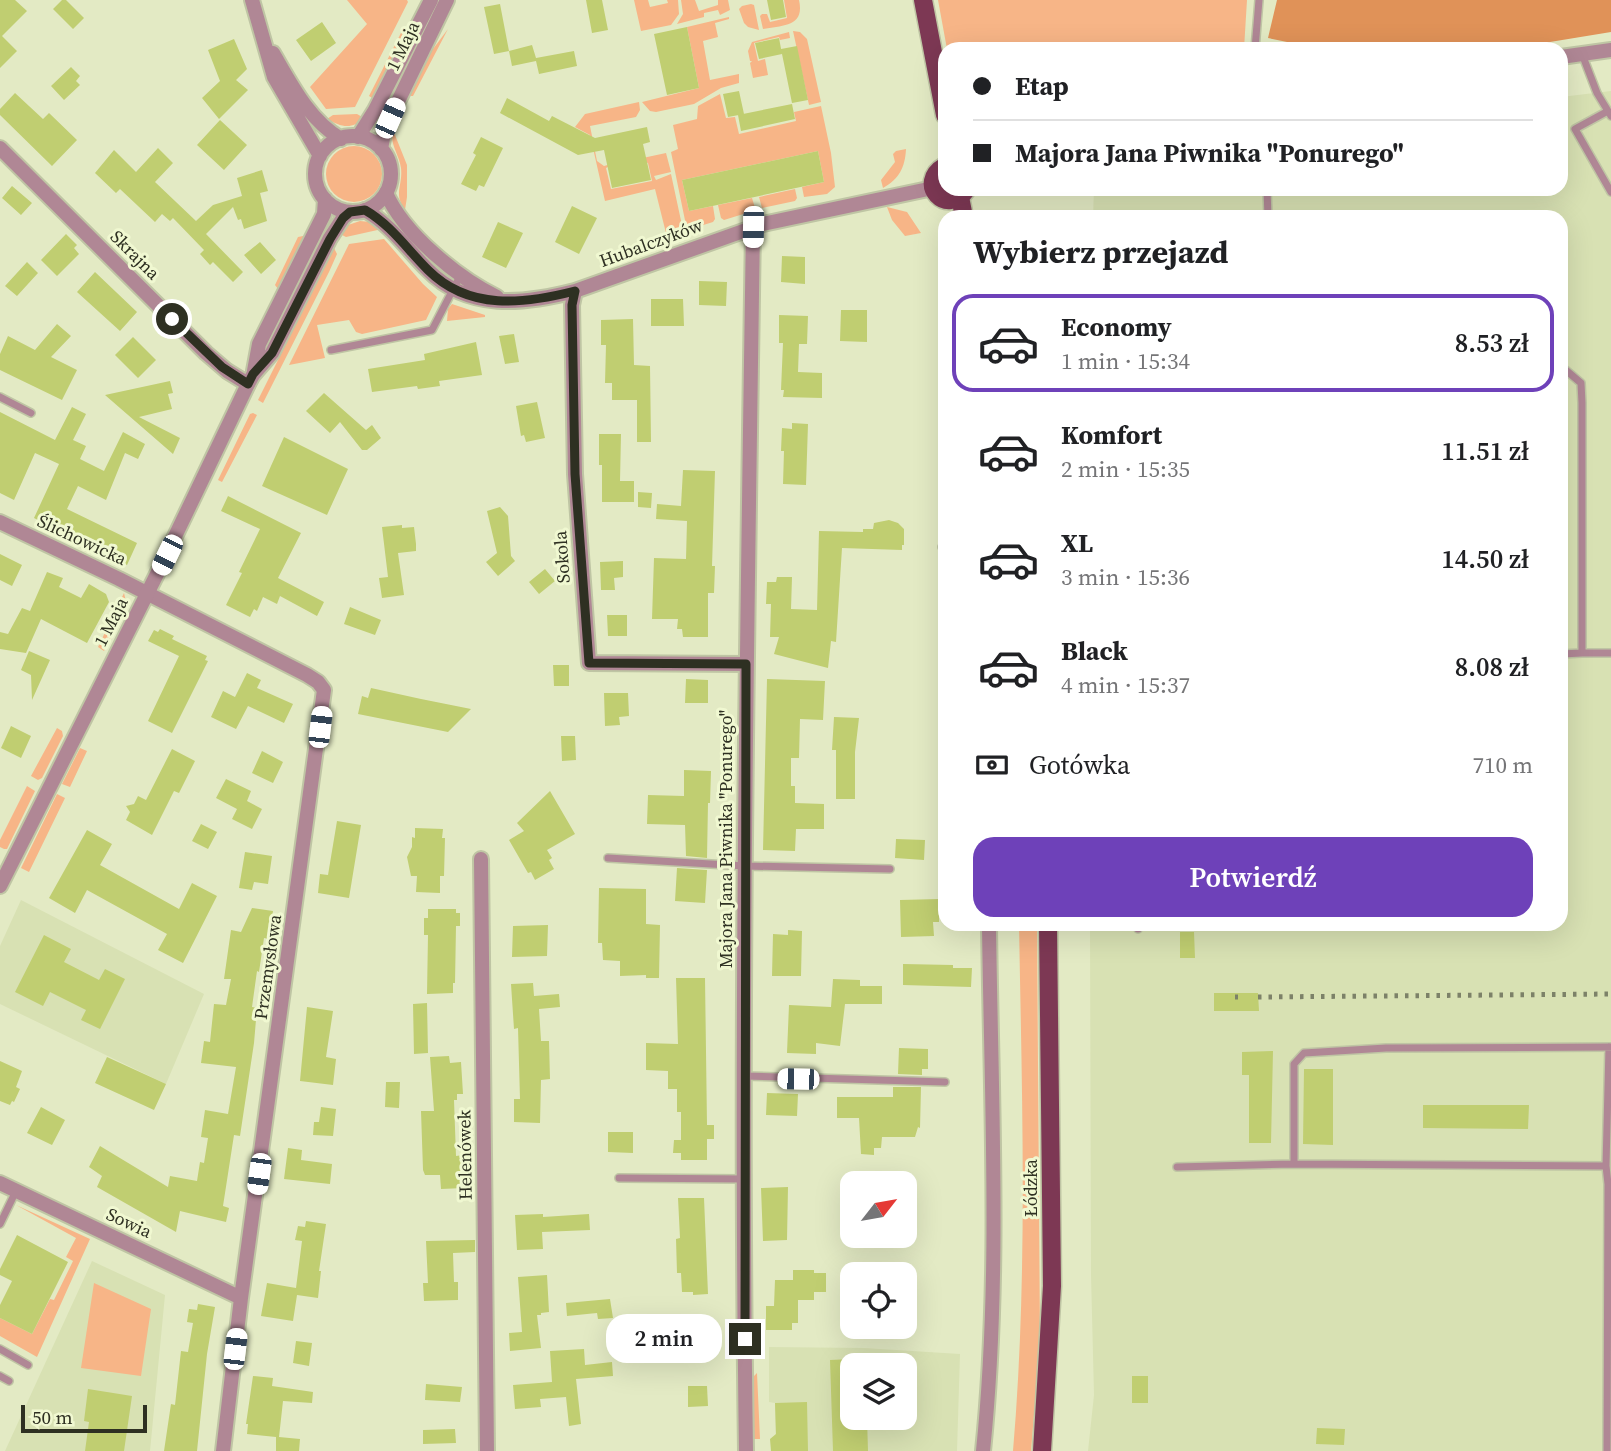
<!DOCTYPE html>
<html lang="pl">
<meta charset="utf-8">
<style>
body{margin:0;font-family:"Source Serif 4",serif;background:#f2f2f2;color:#202124;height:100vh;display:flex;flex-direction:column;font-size:26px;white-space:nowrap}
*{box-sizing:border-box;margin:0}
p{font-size:23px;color:#757577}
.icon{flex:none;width:38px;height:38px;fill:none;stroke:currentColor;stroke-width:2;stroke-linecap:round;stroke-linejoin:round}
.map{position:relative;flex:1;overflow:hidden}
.panel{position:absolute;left:938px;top:210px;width:630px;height:721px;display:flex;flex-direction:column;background:#fff;border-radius:21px;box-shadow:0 7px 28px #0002}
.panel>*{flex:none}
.hud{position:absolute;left:938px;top:42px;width:630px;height:154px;border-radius:21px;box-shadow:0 7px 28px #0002;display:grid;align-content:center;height:154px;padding:0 35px;background:#fff}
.needle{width:46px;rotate:59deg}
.tools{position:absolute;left:840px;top:1171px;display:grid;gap:14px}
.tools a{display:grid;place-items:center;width:77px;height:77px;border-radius:14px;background:#fff;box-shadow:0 7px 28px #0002;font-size:35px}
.scale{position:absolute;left:21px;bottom:18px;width:126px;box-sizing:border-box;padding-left:7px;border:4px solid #2e3022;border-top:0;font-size:19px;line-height:24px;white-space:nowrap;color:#2e3022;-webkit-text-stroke:5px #f0f8d1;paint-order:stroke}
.end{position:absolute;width:32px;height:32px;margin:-16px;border:9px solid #2e3022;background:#fff;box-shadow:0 0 0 4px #fff}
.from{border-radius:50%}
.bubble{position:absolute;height:49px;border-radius:21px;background:#fff;box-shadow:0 7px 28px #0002;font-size:23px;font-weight:600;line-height:49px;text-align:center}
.car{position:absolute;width:21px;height:42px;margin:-21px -10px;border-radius:9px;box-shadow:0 0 5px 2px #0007;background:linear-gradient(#fff 24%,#345 0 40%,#fff 0 76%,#345 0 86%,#fff 0)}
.hud b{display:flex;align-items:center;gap:24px;height:66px;font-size:26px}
.hud b+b{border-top:2px solid #e0e0e0}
.hud i{width:18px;height:18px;background:#202124}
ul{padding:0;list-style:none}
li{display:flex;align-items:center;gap:21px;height:98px;margin:0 14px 10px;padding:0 21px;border:4px solid transparent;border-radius:21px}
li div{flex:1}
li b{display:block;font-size:26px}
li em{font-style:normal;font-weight:600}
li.current{border-color:#6e41b9}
li>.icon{width:63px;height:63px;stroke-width:1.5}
h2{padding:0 35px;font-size:32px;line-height:84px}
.pay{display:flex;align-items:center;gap:18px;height:77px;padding:0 35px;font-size:26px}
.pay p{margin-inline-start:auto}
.primary-button{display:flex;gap:14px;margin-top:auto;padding:14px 35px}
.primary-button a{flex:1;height:80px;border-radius:21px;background:#6e41b9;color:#fff;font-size:28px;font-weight:600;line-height:80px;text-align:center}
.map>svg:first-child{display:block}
</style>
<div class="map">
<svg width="1611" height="1451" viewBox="0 0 1611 1451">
<rect width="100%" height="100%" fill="#e3eac4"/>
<path fill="#d8e1b3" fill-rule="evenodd" d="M1611,91V1451H1088L1094,1395L1091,1275L1090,924H1561V217H1093L1094,189H1561V97Z
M21,900L204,994L166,1084L0,1004V946Z
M92,1261L165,1295L150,1451H5Z
M769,1347L864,1348L960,1354L957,1451H776L775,1403L769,1402ZM852,1365H905V1418H852Z"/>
<path fill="#f7b587" d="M347,0H407L408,2L355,107L326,109L310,87L367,24Z
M634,0H648L650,7L668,3L667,0H678L679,14L671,25L641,31Z
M681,0H695L699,11L718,5V0H728L730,10L720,15L718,10L704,13V17L677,24L683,14Z
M784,0H799C805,27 783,25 763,29L760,16L762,14H767L770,22L787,18Z
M938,0H1247L1244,49H947Z
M751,4L754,5L759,30L748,27L744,23L739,9L742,6Z
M729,17V19L715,23L718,37L703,41L710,80L739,74V83L721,88L694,104L656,112L650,111L642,102L699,88L687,27Z
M404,27L398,55L374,99L369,96Z
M448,29L413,96H411L410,91L427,57Z
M793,31L800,32L807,39L821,102L809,105Z
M789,32L790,38L780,40L779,37L754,43L758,61L765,59L768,75L753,78L750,63L752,61H750L748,51L752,42Z
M720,94L726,118L735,117L739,134L796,121L794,112L821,106L831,153L835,187L827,194L804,197L802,187L824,182L818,151L682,180L689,211L713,206L715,219L713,222L687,230L671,152L678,149L673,125L697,119L698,106Z
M639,102L640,110L636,117L590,126L597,161L604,166L615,163L606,168L611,189L652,181L648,163L638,159L666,153L671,172L654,176L656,180L671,174L683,230L682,234L680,231L667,237L655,189L605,201L590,135L575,127L585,114Z
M357,114L364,118C352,130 341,127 327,119L333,115Z
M393,130L407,165V197L405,210C393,193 403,186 401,168C399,154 389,144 393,130Z
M326 174a28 28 0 1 1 56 0a28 28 0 1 1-56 0Z
M906,149C905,168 899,179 883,188L881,180L895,162L893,154L896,151Z
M795,189L797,198L795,201L762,208L759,197Z
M752,198L755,208L753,211L724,220L721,218L718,205Z
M887,207L907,212L921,233L905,236L892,220Z
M360,221L370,222L382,229L346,237L340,234L348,225Z
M303,236L305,238L278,289L275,285L298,237Z
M384,239L423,284L437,297L426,320L362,334L356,332L349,320L317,325L325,358L289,365L349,244Z
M334,248L337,254L329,272L263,403L258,400Z
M452,304L485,315V317L447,321L448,309Z
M253,413L257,415L222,482L218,480L250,414Z
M124,593L127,606L104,651L98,647Z
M57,728L62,731L63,736L42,778L38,780L31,776Z
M80,748L87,751L70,787L62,784Z
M27,786L35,791L7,849H4L0,847V840Z
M57,794L65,798L29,872L21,868Z
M1019,924H1037L1040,1342L1031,1451H1013C1028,1276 1022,1099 1019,924Z
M16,1205L90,1239L37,1357L0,1336V1318L32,1334L50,1299L54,1300L73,1261L66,1257L76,1238Z
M94,1283L151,1309L141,1376L81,1368Z
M757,1373L760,1439H754L752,1378Z"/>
<path fill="#e09258" d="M1277,0H1611V32L1508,49H1287V42L1268,38Z"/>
<path fill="#c0ce71" d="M0,0H15L27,11L2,36L17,51L0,68Z
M62,0H66L84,18L73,29L53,9Z
M586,0H602L608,30L592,33Z
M767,0H783L786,17L771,20Z
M500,4L509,51L494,54L484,7Z
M322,22L336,43L311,61L296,40Z
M687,27L699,88L667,95L654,34Z
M779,38L782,54L759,59L755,43Z
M234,39L247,69L236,80L248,90L219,119L202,98L220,81L208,50Z
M532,45L536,58L574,51L577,66L539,74L536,61L512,66L509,51Z
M797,46L808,100L792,103L781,49Z
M71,67L80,76L76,81L80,85L64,100L51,86Z
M739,91L744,114L728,117L723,94Z
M15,93L43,119L49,113L77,140L52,166L0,115V109Z
M507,98L549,121L552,116L595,138L647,127L650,142L643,144L651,180L612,188L604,150L578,155L500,113Z
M792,104L795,119L741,131L738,115Z
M220,120L247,145L224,170L197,145Z
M481,137L503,148L484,187L479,185L476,191L461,184L476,155L473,153Z
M158,148L173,163L155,182L196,221L213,205L242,196L237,178L262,170L268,191L260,193L267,221L244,229L241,219L238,220L233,207L206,234L243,272L233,282L213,262L210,265L200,254L204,250L173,218L170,221L162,214L155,222L120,189L116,193L95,173L114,150L136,172Z
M818,151L824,182L689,211L682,180Z
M12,186L32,203L21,215L2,198Z
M572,206L597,218L579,254L555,242Z
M498,222L523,233L506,268L482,257Z
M66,234L77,245L74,248L79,254L57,276L41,260Z
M260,242L276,260L261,274L244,255Z
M782,256L805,257V284L781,282Z
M27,262L38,273L17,296L5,286Z
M95,272L137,312L120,331L77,292Z
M699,281L727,282L726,306L699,305Z
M651,299H683L684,326H651Z
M841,310H867V342L840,341Z
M779,315L808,316L807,344H799L798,372L822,373V398L783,397L784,390H781L783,343H779Z
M633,319L634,365L650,366L651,442H637V400H612V383H605L606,345H601V320Z
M57,324L71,336L51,357L77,370L62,400L0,370V354L8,336L35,350Z
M514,334L519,362L505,364L499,336Z
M133,337L156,360L138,378L115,355Z
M476,342L482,375L439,381L440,386L418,389L417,386L372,392L368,369L425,360L424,354Z
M170,381L173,393L168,394L172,409L139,417L180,438L173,454L105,395Z
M324,393L366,430L372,425L381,438L367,450H362L340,422L330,433L306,411Z
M537,402L545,438L526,442L524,435L521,436L516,406Z
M72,407L86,414L73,440L86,446L80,459L104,471L123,432L145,444L138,459L125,453L106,500L78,486L67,509L137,543L127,565L34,518L59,464L35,453L14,500L0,493V412L55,440Z
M792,423L808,424L806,485L783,484L784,451H781L782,428L792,429Z
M599,434H621L620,481H634V502H602V465H599Z
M284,437L348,469L327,515L262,486Z
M683,470L715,471L712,566H715L714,593H708V637H683L682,629H677L678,619H652L654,558L686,559L687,521L656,519L657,504L681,506Z
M638,492L652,493L651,508L638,507Z
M228,496L301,533L278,578L324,602L317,616L280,596L277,604L263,597L257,611L254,609L250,617L226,605L242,573L239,572L260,529L221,511Z
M500,507L508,516L511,556L515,561L498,576L486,562L497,553L487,511Z
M889,520L898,523L904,529V545H902V550L842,548L836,642L831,641L828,668L774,654L779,637H770L771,604H766L767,582H776L777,577H792L791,609L817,610L819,531L863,532V529H873L874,523Z
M402,525V528L414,527L416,544V551L398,553L404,595L382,598L379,578L388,577L382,527Z
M0,554L22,565L12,586L0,580Z
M623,561V577L614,578L615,590H601L600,562Z
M545,569L555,581L539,594L529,582Z
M47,572L63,578L59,587L81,598L89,584L106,594L109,602L87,643L41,619L26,653L0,649V632L8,634L22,608L30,611Z
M350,607L381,620L375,635L344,624Z
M607,615H627V636H608Z
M160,629L174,636L172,639L207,656L205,660L208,661L172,733L148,721L179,656L148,641L154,630L158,632Z
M29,651L50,660L32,700L31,675L21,670Z
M553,665H569V686H554Z
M247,673L261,680L257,688L293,704L284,723L248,706L236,729L211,717L223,691L235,697Z
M686,679L708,680V703H685Z
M767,679L825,681L823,720L800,719L799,758H791V786H795V803L824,804V829H796L795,851L763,850Z
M371,688L421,699L471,709L448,732L358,714L362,696L368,698Z
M604,693H628L629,716L619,717L620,725L605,726Z
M834,717L859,718L855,752V799H836V750H832Z
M11,726L31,736L21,758L1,748Z
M561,736H575L576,760L562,761Z
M172,749L195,761L179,793L174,791L152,835L126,820L130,812L126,806L134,804L138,796L146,800Z
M262,751L283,762L273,783L252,773Z
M684,770L711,771L710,803H708L707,858L686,856L685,825L647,824L648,795L684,796Z
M226,779L251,791L247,801L262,809L252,829L232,819L237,809L216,798Z
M550,791L575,834L547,850L552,858L549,860L554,869L535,880L531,872L528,873L509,840L524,831L517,823Z
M337,821L361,825L349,898L318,893L320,874L328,875Z
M201,824L217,832L208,849L192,841Z
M415,828L443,829L442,838H445L444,876H440V893L416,892L417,876H411L407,857L412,847V837L415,838Z
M87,830L112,844L100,865L179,909L192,883L217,896L183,963L158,950L167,934L87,890L75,913L49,898Z
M896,839L925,840L924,860L895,858Z
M245,852L272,856L268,884L254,882L252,890L239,888Z
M677,868L707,870L705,903L675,901Z
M599,888L646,889V924L660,925L659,978H646V975L620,976V961L603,960L602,943H598Z
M939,899V922H933L934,936L901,937L900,900Z
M252,908L273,911L269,939L264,938L259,972L257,971L252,1007L257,1008L254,1043L240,1136L234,1135L223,1206L229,1208L226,1222L180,1211L176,1232L97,1187L102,1176L89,1167L100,1146L168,1187L170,1176L197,1181L200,1162L204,1163L208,1138L201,1137L205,1110L228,1114L236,1067L201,1063L204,1041L210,1042L214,1004L226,1005L231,979H224L231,930L241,932Z
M428,909H456V913H460V926H456L455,983H453V993L427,994L428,935H424V918H428Z
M548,925L547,956L512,957L513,926Z
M788,930L802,931L801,976H772L773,934L788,935Z
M1180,932H1194L1195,958H1180Z
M44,935L71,949L64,962L99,980L105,969L125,979L100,1029L81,1020L86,1010L50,992L43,1006L15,992Z
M903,964L953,965V968H972L971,987L903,985Z
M676,978H705L707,1125H714V1139H707V1160H681V1153H673L674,1140H681V1112H677V1089H668V1071L646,1070V1043L678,1044Z
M833,979L860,980V986H882V1004H845L840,1046L816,1043V1054L787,1053L789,1005L831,1007Z
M533,983L534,996L559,994L560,1007L539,1009L541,1041H549L550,1079L541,1080L540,1123L514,1122V1099H520L518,1028L514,1029L511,984Z
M1214,993H1258L1259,1011H1214Z
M427,1003L428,1053L414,1054L413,1004Z
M307,1007L333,1011L326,1057L336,1059L333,1085L300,1081Z
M899,1048L928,1049V1069H922V1075L898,1074Z
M1273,1051L1271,1143H1249V1075H1242V1052Z
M449,1056L450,1063L461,1062L463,1094H457V1100H454L456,1156L463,1155L464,1188L441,1189L440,1175H425L423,1170L421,1111H434L430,1057Z
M107,1057L166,1084L154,1110L95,1083Z
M0,1061L22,1071L16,1087L20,1089L14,1102L12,1101L10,1105L0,1101Z
M1304,1069H1333V1145L1303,1144Z
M386,1082H400L399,1108L385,1107Z
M893,1087H921L920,1128L918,1127L915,1137H882L881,1148H874V1155L861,1154L859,1118H837V1097H893Z
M767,1093L798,1094L797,1116L766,1115Z
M1423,1105H1529L1528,1129L1423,1128Z
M41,1107L65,1120L52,1145L27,1133Z
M321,1107L336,1109L333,1136L313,1135L314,1122H319Z
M608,1132H633V1153L608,1152Z
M288,1148L302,1150L301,1160L332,1164L330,1184L284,1179Z
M788,1187L787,1240L763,1241L761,1188Z
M678,1198H704L708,1294L693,1295V1292H682L681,1273H677L676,1239L680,1238Z
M543,1214V1217L589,1214L590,1230L542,1232L543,1249L517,1250L515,1215Z
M306,1221L326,1224L319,1271H321L318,1298L297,1295L293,1321L261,1316L267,1283L296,1288L302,1241L295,1240L298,1226L305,1227Z
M17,1235L68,1262L32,1334L0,1318V1305L12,1281L0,1275V1269Z
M475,1240V1252L453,1253L454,1282H458V1300L424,1301L423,1283H428L426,1241Z
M793,1270H814V1273H826V1292H814V1300H798V1323H792V1330H766V1306H774L775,1280H793Z
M547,1275L549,1312L541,1313V1315H537L541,1348L510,1351L509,1333L522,1332L518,1277Z
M610,1299L613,1318L598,1319L597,1313L567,1316L566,1303Z
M198,1304L215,1307L207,1354L197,1451H164L171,1404L175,1405L181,1351L188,1352L193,1323L187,1322L189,1309L197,1310Z
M700,1323L702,1342L679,1344L677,1325Z
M296,1341L312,1343L309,1366L293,1363Z
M584,1349L585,1365L612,1362L613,1376L576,1379L581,1424L569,1426L566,1397L540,1399L541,1407L515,1409L513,1385L552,1382L550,1351Z
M852,1359V1418H867L868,1451H833L830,1360Z
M253,1376L273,1378L272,1386L313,1392L312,1403L283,1401L279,1437L300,1439L299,1451H276V1437L247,1434L248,1424H246Z
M1132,1376H1148V1403H1132Z
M426,1384L462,1387L460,1402L425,1400Z
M688,1386H707L708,1406L688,1407Z
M88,1389L132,1396L124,1451H85L89,1422L84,1421Z
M807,1402L808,1451H771L770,1439L776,1434L775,1403Z
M1317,1428L1345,1429L1344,1445L1316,1444Z
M455,1429L456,1443L423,1444V1430Z"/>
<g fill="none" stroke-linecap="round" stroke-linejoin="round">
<g stroke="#bfc5a4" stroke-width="10">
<path id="service" d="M1255,49L1259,0
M1582,54L1597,93L1611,116
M1608,111L1575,129L1611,192
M1267,189L1268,217
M331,350L432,330L460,276
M1561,366L1581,383L1582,403V653L1561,654
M0,397L31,413
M942,547H945
M1582,653H1611
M608,858L745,866L890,869
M1138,924V929
M744,1076L945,1082
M1294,1164L1606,1166
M1177,1167L1294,1164V1064L1304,1053L1386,1048L1611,1047
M619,1178L744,1179
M1608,1184L1606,1166L1609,1047
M0,1224L16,1191
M0,1349L28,1365
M0,1376L9,1381
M1607,1451L1608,1184H1611"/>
</g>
<g stroke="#bfc5a4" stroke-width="18">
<path id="minor" d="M1561,57L1611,50
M0,148L206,353L227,371L248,384
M386,193C404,234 458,278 497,297
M365,210C391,225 407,249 428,270C468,311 524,304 575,291L763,224L933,188
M575,291L572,305L575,474L589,663L746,664
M0,522L119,579L307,675L318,682L324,690L241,1298L223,1451
M481,859L487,1451
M0,1183L241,1298
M746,1451C740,1043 747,635 753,227
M983,1451C1001,1277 991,1099 989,924"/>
</g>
<g stroke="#bfc5a4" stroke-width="18">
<path id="tertiary" d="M252,0L274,77L320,156
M273,53C291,84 309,120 341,139
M315 174a38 38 0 1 1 76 0a38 38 0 1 1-76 0Z
M358,137L375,110L431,0
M381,149L384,133L390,118L447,0
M254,371L259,344L324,214L325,199
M0,886L157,574L248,384L253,375L272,353L330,238L343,218L350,212"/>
</g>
<g stroke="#bfc5a4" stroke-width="21">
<path id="primary" d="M923,0L945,115
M945,166C915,183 947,218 967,189
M960,197L964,217
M1042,1451L1052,1286L1048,924"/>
</g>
<use href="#service" stroke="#b08795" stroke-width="7"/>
<use href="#minor" stroke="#b08795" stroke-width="14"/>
<use href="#tertiary" stroke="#b08795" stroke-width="14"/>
<use href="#primary" stroke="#7d3854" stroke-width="18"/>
<path stroke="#7c8168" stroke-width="5" stroke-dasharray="3.5 7" stroke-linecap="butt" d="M1235,997H1238
M1258,997L1611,994"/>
</g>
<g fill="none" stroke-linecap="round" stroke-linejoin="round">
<path stroke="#2e3022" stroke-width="9" d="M172,319L222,367L248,384L253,374L272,353L330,239L343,218L350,212L365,210C391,225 407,249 428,270C469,311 524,304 575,291L572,305L575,474L589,663L746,664L745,1339"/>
</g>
<g text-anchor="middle" stroke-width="6" stroke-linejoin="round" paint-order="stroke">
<g font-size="18" fill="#2e3022" stroke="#f0f8d1">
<text transform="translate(403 46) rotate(-64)" y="6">1 Maja</text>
<text transform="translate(651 243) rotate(-20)" y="6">Hubalczyków</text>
<text transform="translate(135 255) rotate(45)" y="6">Skrajna</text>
<text transform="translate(82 540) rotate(25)" y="6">Ślichowicka</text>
<text transform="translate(562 557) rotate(-94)" y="6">Sokola</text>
<text transform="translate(111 622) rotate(-63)" y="6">1 Maja</text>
<text transform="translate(726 839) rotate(-90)" y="6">Majora Jana Piwnika "Ponurego"</text>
<text transform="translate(268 967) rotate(-82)" y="6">Przemysłowa</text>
<text transform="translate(465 1155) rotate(-91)" y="6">Helenówek</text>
<text transform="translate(1031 1188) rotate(-90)" y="6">Łódzka</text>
<text transform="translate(129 1223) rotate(25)" y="6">Sowia</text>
</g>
</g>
</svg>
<div class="tools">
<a><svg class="needle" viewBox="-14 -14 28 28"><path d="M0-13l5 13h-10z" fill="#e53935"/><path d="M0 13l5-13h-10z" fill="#757577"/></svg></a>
<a><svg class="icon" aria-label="locate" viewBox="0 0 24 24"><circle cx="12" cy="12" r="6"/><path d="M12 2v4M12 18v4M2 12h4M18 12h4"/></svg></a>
<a><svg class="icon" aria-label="layers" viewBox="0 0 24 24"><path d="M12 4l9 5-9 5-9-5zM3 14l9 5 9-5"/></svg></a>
</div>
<div class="scale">50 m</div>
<i class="end from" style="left:172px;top:319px"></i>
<i class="end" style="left:745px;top:1339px"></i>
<div class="bubble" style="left:606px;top:1314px;width:116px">2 min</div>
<i class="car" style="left:390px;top:118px;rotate:24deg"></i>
<i class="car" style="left:753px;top:227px;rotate:181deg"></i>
<i class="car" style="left:167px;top:555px;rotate:206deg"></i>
<i class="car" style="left:320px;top:727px;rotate:7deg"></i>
<i class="car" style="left:798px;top:1079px;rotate:271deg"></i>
<i class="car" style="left:259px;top:1174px;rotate:188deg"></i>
<i class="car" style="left:235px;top:1349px;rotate:7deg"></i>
<div class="hud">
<b><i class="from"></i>Etap</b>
<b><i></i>Majora Jana Piwnika &quot;Ponurego&quot;</b>
</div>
<section class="panel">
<h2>Wybierz przejazd</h2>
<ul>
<li class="current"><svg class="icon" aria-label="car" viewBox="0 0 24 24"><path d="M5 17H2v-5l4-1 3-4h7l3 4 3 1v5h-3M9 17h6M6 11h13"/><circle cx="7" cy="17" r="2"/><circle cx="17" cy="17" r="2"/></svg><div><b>Economy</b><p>1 min · 15:34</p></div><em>8.53 zł</em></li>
<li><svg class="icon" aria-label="car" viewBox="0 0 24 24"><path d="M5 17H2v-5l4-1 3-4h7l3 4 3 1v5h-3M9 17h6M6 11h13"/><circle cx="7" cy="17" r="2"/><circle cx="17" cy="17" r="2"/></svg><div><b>Komfort</b><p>2 min · 15:35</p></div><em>11.51 zł</em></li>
<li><svg class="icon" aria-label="car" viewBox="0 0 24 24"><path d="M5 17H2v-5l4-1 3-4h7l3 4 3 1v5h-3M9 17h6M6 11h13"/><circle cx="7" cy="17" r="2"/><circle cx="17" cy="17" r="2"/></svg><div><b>XL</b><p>3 min · 15:36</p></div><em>14.50 zł</em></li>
<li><svg class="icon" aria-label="car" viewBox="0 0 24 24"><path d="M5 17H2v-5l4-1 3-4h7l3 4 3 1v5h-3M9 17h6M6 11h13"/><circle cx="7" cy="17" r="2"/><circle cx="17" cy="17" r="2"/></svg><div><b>Black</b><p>4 min · 15:37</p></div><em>8.08 zł</em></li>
</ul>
<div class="pay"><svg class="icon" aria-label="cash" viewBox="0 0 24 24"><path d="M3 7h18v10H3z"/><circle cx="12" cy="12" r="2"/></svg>Gotówka<p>710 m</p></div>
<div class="primary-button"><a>Potwierdź</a></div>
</section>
</div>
